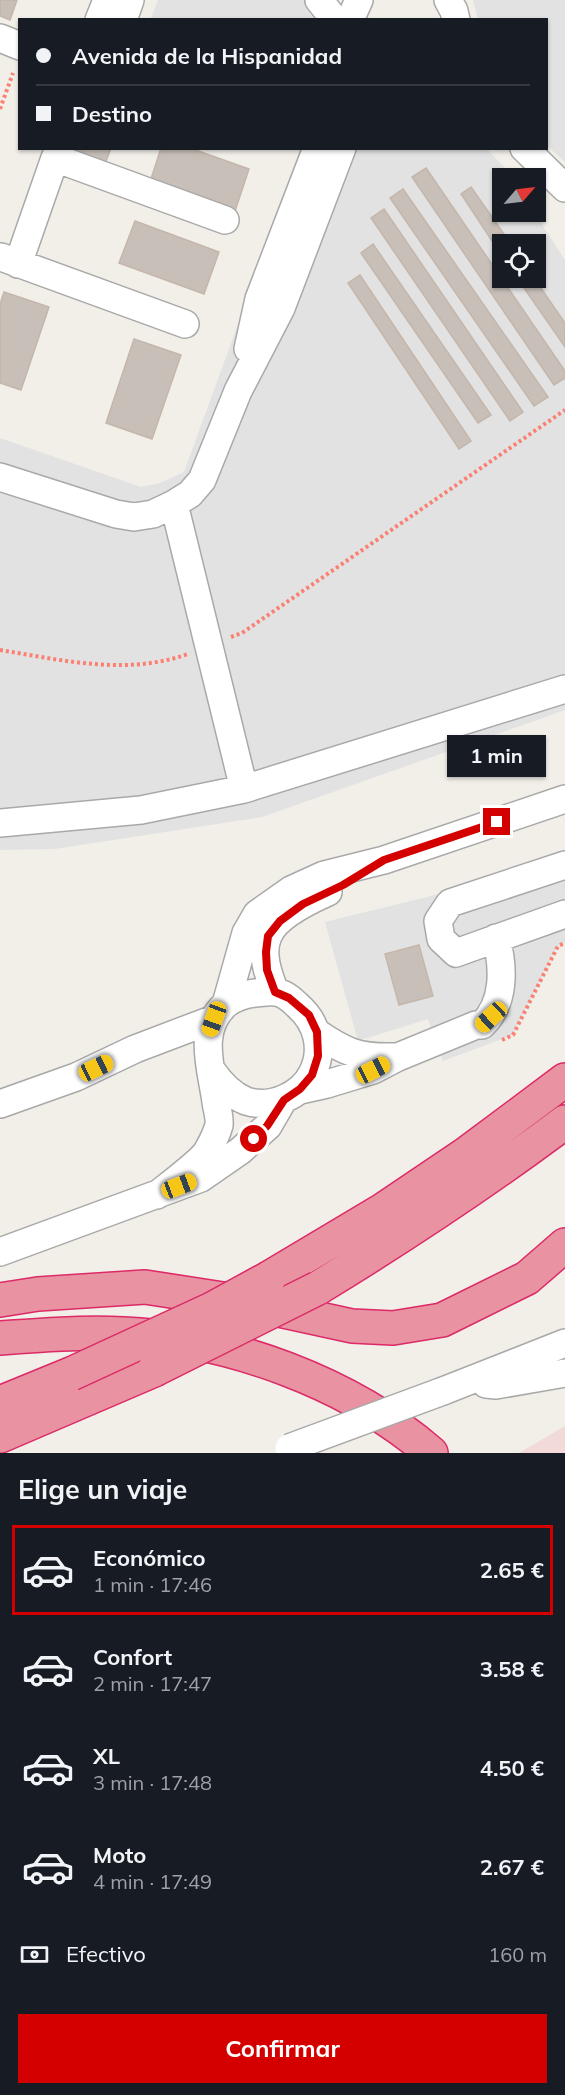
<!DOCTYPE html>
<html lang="es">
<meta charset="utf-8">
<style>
body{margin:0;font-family:Mulish,sans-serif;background:#242831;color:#f1f3f6;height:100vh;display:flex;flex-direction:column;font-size:22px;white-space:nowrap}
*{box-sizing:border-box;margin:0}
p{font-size:20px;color:#9ea1a6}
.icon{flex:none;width:33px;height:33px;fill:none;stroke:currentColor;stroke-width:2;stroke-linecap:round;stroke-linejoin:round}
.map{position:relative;height:1453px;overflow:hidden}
.panel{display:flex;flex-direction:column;background:#171b24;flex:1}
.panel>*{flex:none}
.banner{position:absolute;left:18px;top:18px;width:530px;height:132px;border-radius:0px;box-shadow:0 2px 4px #0004;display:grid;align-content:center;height:132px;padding:0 18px;background:#171b24}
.needle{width:39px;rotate:62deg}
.controls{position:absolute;left:492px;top:168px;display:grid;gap:12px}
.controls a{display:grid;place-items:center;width:54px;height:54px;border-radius:0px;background:#171b24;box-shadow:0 2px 4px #0004;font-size:30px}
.end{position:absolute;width:27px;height:27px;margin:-14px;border:8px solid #d40000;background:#fff;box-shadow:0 0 0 3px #fff}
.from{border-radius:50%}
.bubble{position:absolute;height:42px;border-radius:0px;background:#171b24;box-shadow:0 2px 4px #0004;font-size:20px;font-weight:700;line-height:42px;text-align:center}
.car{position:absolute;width:18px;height:36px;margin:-18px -9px;border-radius:8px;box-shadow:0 0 4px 2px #0007;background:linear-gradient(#f5c518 24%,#345 0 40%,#f5c518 0 76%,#345 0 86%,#f5c518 0)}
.banner b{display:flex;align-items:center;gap:21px;height:57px;font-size:22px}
.banner b+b{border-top:2px solid #363941}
.banner i{width:15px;height:15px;background:#f1f3f6}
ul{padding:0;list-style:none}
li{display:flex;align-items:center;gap:18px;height:90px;margin:0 12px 9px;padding:0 6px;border:3px solid transparent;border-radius:0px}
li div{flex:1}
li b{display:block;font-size:22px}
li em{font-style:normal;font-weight:700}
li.active{border-color:#d40000}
li>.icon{width:54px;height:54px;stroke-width:1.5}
h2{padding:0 18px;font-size:27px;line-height:72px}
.pay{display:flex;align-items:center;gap:15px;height:66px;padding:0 18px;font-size:22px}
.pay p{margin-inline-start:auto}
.cta{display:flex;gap:12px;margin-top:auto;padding:12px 18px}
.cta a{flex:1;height:69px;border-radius:0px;background:#d40000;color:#fff;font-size:24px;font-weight:700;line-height:69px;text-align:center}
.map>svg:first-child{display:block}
</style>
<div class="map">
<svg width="565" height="1453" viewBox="0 0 565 1453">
<rect width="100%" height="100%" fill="#f2efe9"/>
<path fill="#f2dad9" d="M565,1426V1453H519Z"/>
<path fill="#e2e2e2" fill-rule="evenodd" d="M158,0H305L320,19L155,20L151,18Z
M473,0H565V162L546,145V20L478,19Z
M302,149H487L505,168L512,178H502V212H534L565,260V710L262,817L55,849L0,850V438L141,487L160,483L184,472ZM502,244H536V278H502Z
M565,851V943L558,946L513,1035L443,1061L428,1019L358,1041L325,922L447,892Z"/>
<path fill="#c7bfb8" stroke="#c4b6ab" stroke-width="1.5" d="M0,0H17L10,20L0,16Z
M62,148H111L105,164Z
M161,148H190L249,169L235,211L150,182Z
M426,168L565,371V378L554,385L412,177Z
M471,187L511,244H502V256L461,194Z
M403,189L548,397L534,406L390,198Z
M384,209L523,412L510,421L371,218Z
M135,221L219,252L204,294L119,263Z
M373,244L491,415L478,423L361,253Z
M360,275L471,441L459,449L348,283Z
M517,278H534L565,323V347Z
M4,292L49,307L21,390L0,383V304Z
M134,339L181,355L152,439L106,423Z
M419,945L433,996L399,1005L385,954Z"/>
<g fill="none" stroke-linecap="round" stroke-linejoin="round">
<g stroke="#a9a9a9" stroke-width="30">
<path id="minor" d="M319,0L335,20
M448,0L454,11L456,20
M99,20L107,0
M123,20L130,0
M350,20L359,0
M0,38L20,46
M524,148L565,188
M1,257L185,324
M18,264L55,158L225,220
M248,349L259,299L317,148
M0,477L116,514L134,517L153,514L174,504L190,494L202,480L238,391L281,308L342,148
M174,504L244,789
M0,823L141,810L244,789L565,689
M565,865L450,903L438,921L441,939L456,953L565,914
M275,992C269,976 260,954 268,936C276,916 310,900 328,892
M226,1004L246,933L257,914L291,890L324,875L384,860L565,799
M317,1033C345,1052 358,1058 394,1057
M300,1090L327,1084L373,1070L398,1057L476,1025H482C505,1003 504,968 496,938
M0,1104L76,1077L135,1049L214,1019
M157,1195C168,1186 203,1160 208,1150C212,1143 217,1133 219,1125C220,1118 217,1109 216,1102C212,1070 196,1030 226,1004C235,997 245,994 255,993C261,993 268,991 274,992C283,992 291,999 297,1005C317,1022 325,1049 312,1074C301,1096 270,1109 246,1101C231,1095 221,1084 212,1071
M0,1252L201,1178L240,1151L268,1126L283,1100
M486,1384L496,1385L565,1373
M443,1391L565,1343"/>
</g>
<g stroke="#dc2a67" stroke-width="36">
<path id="highway" d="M269,1278L383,1210L466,1154L565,1080
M318,1288C403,1236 485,1182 565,1122
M0,1300L38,1294L145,1287L242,1302L352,1326L393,1328L442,1320L527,1278L565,1245
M0,1338C41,1335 82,1332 124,1334C230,1339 350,1383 431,1453
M0,1403L71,1374
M0,1436L154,1370"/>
</g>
<path stroke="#fa8072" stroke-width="4" stroke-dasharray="3 3" stroke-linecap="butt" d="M0,109L13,73
M231,637L242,633L565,410
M0,650C62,660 126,676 188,654
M502,1040L513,1035L558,946L565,943"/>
<use href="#minor" stroke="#fff" stroke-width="27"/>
<use href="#highway" stroke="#e892a2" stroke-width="33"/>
<g stroke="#a9a9a9" stroke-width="30" stroke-linecap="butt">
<path id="minor-bridge" d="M289,1448L443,1391"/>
</g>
<g stroke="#dc2a67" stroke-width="36" stroke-linecap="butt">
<path id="highway-bridge" d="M154,1370L318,1288
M71,1374L212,1309L269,1278"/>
</g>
<use href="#minor-bridge" stroke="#fff" stroke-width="27"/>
<use href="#highway-bridge" stroke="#e892a2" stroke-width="33"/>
</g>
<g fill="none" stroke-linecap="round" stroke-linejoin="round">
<path stroke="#d40000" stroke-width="8" d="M254,1139L267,1126L284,1100L300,1089L312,1075L318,1056L317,1032L309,1015L289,998L275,992L267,970L266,952L268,936L280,921L303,904L343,885L384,860L497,822"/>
</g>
</svg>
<div class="controls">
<a><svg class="needle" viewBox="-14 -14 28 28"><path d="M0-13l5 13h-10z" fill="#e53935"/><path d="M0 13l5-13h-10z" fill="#9ea1a6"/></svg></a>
<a><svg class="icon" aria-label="locate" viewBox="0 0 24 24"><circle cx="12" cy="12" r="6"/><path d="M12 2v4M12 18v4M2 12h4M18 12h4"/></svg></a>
</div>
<i class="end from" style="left:254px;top:1139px"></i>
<i class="end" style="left:497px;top:822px"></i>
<div class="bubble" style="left:447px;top:735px;width:99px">1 min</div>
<i class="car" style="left:491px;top:1017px;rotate:227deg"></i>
<i class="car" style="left:214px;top:1019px;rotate:200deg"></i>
<i class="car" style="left:96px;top:1068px;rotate:65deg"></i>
<i class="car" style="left:373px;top:1070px;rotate:63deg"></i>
<i class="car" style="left:179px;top:1186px;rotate:69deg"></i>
<div class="banner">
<b><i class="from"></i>Avenida de la Hispanidad</b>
<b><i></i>Destino</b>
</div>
</div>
<section class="panel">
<h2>Elige un viaje</h2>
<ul>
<li class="active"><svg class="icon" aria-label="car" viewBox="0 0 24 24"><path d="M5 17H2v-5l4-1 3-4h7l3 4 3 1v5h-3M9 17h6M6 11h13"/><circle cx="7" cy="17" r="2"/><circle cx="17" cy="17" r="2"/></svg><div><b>Económico</b><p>1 min · 17:46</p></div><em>2.65 €</em></li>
<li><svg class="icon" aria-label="car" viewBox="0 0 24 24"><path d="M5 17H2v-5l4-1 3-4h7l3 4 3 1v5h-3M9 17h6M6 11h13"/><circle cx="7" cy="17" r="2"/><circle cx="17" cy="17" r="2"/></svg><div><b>Confort</b><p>2 min · 17:47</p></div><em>3.58 €</em></li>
<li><svg class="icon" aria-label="car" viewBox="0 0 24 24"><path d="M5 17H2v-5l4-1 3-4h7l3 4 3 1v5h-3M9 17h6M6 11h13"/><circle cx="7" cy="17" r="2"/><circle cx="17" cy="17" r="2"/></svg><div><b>XL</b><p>3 min · 17:48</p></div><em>4.50 €</em></li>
<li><svg class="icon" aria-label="car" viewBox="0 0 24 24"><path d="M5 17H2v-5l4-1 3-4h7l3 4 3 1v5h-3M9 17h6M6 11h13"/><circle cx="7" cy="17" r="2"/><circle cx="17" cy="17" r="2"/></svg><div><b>Moto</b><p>4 min · 17:49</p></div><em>2.67 €</em></li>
</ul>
<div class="pay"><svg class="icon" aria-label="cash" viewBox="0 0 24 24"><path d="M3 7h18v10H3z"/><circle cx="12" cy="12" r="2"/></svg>Efectivo<p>160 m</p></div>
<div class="cta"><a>Confirmar</a></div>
</section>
